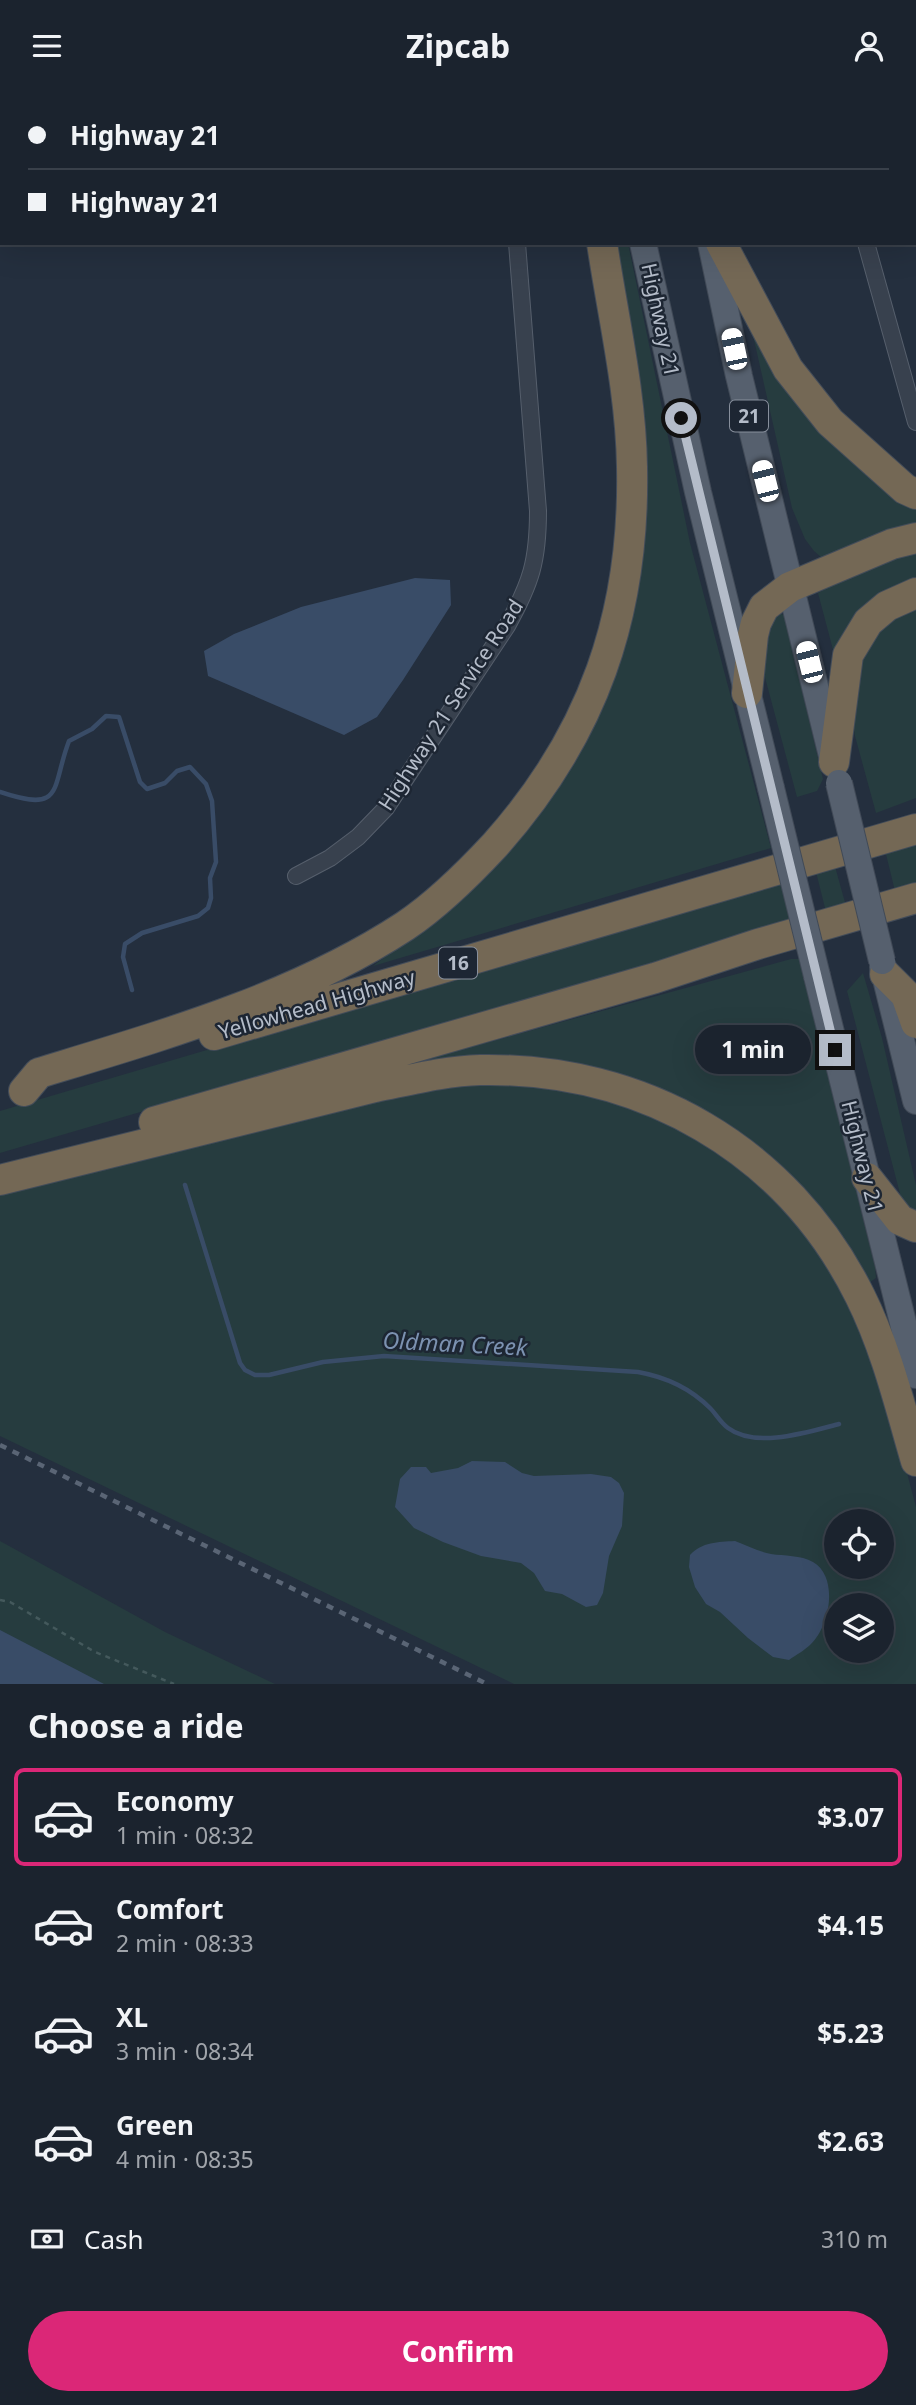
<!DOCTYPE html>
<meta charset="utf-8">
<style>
body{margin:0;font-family:"Noto Sans",sans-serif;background:#282f3a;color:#f1f3f6;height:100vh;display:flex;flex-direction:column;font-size:26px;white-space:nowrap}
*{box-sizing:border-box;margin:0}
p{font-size:23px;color:#a0a4aa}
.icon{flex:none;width:38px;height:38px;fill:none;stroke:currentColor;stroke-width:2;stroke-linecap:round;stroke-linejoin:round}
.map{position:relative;height:1593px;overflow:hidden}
.side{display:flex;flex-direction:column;background:#1b232e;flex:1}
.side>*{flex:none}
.hud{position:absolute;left:0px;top:0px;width:917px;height:154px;box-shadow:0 7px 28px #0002,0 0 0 2px #39404a;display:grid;align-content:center;height:154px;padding:0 28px;background:#1b232e}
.buttons{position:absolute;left:824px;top:1418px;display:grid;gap:14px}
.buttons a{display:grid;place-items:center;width:70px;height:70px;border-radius:50%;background:#1b232e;box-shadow:0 7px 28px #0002,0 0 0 2px #39404a;font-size:35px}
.end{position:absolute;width:32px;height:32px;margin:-16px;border:9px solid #b4bcc9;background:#111;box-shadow:0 0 0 4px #111}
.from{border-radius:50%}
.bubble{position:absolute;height:49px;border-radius:24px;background:#1b232e;box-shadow:0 7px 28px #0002,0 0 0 2px #39404a;font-size:23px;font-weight:700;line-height:49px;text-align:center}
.car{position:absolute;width:21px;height:42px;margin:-21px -10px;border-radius:9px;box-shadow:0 0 5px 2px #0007;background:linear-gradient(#fff 24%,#345 0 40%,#fff 0 76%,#345 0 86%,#fff 0)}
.hud b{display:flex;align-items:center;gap:24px;height:66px;font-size:26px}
.hud b+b{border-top:2px solid #39404a}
.hud i{width:18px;height:18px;background:#f1f3f6}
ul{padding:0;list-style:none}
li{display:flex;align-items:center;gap:21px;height:98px;margin:0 14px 10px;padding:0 14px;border:4px solid transparent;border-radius:10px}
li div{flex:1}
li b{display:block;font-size:26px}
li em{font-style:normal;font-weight:700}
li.active{border-color:#db2777}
li>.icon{width:63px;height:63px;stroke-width:1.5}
h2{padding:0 28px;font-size:32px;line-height:84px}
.pay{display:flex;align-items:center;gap:18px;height:77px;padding:0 28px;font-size:26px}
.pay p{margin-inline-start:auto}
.primary-button{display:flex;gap:14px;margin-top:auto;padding:14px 28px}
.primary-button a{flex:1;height:80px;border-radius:42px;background:#db2777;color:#fff;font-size:28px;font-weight:700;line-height:80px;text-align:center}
header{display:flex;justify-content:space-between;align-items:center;height:91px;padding:0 28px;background:#1b232e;font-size:32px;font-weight:700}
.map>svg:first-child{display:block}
</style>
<header><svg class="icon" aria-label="menu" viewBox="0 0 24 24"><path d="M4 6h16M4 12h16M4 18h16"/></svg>Zipcab<svg class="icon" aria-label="person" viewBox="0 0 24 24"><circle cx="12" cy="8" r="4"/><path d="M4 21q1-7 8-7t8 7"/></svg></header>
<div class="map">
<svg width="916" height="1593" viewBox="0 0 916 1593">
<rect width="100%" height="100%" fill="#242f3e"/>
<path fill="#263c3f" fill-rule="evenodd" d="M613,152H628L690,452L771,757L373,875L433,829L479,786L625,539Z
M752,240L910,415L916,418V438L834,467L821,466L814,460L805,448L792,417Z
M916,459V490L836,570L818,502L865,475Z
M916,511V707L876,722L855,645L849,606L873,537Z
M774,520L784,524L823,688L817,700L797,706L763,579L761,558Z
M916,750V794L895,800L885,759Z
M834,772L846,815L826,821L815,777Z
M780,790L791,831L0,1062V1020Z
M791,868H799L875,1176L876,1187L867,1193L836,1145L603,984L307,1001Z
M863,882L882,947L916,1094V1124L903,1114L847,900Z
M483,993H513L584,1003L619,1011L669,1032L714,1059L747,1082L798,1131L829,1171L876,1265L916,1416V1593H514L0,1345V1104L427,999ZM836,1430H882V1475H836ZM836,1514H882V1559H836Z
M0,1450L165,1541L275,1593H0Z"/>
<path fill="#394c67" d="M415,487L450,489L451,514L403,589L377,626L344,644L208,585L204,560L234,543L301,516Z
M472,1370L505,1371L522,1382L534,1385L591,1383L611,1386L619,1392L624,1402L622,1435L609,1465L603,1502L597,1514L586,1516L562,1503L545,1500L534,1482L521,1472L481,1465L443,1451L414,1437L395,1416L400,1388L411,1376H426L431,1382L458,1377Z
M735,1450C746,1454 759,1461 771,1463C784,1465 801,1464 813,1471C839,1486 830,1535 811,1553C805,1559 796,1564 789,1569L773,1566L748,1547L720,1521L706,1513L695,1496L689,1476L690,1464C702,1451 718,1451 735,1450Z
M0,1539L104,1593H0Z"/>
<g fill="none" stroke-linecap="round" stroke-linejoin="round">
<path stroke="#394c67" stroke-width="4.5" d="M0,701C65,723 51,697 69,650L92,638L106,625L119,626L140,691L147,698L165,692L177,680L190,676L206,693L212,710L216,771L210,787L211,807L208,817L198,825L142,842L125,853L123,866L132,899
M185,1094L240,1272L245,1279L255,1284H269L323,1271L384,1265L638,1281C666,1286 690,1297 710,1317C716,1323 721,1332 728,1337C756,1358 808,1341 839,1333"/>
<g stroke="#565f6c" stroke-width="18">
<path id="street" d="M504,0V2
M824,0L825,2
M866,152L916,331
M296,785L330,767L358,746L386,717L507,535C531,492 538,470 538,420L517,152"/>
</g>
<g stroke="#414a57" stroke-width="28">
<path id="primary" d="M610,0L611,2
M681,0V2
M643,152L698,401L771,697
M711,152L739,285L832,665
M883,876L916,1010
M817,885L916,1284"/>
</g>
<g stroke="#434c59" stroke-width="32">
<path id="highway" d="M578,0V2
M721,152L788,278L830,331L905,398L916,403
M747,602L753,544L756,532L764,516L790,496L892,453L916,447
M834,671L848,564L868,531L887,515L916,502
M885,883L906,904L916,932
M214,944L916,738
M24,1000L39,982C164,944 295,907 405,835C438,813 468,783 495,754C593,644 635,524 632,376C631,301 613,226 602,152
M154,1031L655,887L758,853L916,807
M867,1087L900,1129L916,1136
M0,1089L375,996C410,989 445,980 480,979C642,976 787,1058 860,1205C886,1257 900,1315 916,1370"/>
</g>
<path stroke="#44595c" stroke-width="2.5" stroke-dasharray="5 5" stroke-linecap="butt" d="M0,1509L10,1511L95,1561L174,1593"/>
<use href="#street" stroke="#38414e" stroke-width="16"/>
<use href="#primary" stroke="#56606e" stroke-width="26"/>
<use href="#highway" stroke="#746855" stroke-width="30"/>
<path stroke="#5a6575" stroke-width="4.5" stroke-dasharray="7 7" stroke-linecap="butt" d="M0,1354L487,1593"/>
<g stroke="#414a57" stroke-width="28" stroke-linecap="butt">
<path id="primary-bridge" d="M839,692L882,870
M771,697L817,885"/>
</g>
<use href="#primary-bridge" stroke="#56606e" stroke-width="26"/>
</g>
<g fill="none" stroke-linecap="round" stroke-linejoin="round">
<path stroke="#b4bcc9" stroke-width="9" d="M681,327L835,959"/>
</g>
<g text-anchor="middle" stroke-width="5" stroke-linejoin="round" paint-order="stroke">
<g fill="#1d2633" stroke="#878f9c" stroke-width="2">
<rect x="730" y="309.5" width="38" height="31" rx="5"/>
<rect x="439" y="856.5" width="38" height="31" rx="5"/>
</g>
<g font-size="19" font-weight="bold" fill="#b4bcc9">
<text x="749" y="332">21</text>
<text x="458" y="879">16</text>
</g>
<g font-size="21" fill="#b4bcc9" stroke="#1d2633">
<text transform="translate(660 229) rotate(78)" y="7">Highway 21</text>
<text transform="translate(451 614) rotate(-57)" y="7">Highway 21 Service Road</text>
<text transform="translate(317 914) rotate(-16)" y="7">Yellowhead Highway</text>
<text transform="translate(862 1066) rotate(76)" y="7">Highway 21</text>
</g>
<g font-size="23" font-style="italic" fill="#7c92b1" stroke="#1d2633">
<text transform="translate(455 1253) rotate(3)" y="8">Oldman Creek</text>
</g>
</g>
</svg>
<div class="buttons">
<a><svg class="icon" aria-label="locate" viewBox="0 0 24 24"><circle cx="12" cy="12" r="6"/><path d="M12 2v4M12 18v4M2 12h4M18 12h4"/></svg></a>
<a><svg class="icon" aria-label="layers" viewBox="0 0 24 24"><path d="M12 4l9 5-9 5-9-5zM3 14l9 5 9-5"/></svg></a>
</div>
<i class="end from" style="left:681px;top:327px"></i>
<i class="end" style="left:835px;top:959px"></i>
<div class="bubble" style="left:695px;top:934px;width:116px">1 min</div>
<i class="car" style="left:734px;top:258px;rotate:348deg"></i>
<i class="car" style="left:765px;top:390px;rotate:346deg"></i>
<i class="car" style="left:809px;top:571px;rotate:346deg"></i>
<div class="hud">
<b><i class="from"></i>Highway 21</b>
<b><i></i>Highway 21</b>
</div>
</div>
<section class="side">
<h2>Choose a ride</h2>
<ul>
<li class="active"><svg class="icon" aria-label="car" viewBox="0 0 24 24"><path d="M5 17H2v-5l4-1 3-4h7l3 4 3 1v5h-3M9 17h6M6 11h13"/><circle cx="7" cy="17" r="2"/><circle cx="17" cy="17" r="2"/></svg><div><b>Economy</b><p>1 min · 08:32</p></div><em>$3.07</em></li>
<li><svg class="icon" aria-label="car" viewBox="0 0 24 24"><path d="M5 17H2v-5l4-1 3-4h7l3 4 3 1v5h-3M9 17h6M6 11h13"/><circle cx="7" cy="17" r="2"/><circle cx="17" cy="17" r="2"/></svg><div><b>Comfort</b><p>2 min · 08:33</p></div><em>$4.15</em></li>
<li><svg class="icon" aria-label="car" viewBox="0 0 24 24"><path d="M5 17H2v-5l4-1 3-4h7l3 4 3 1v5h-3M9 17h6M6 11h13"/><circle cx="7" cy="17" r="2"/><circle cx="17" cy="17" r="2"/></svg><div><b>XL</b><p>3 min · 08:34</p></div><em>$5.23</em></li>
<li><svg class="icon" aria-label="car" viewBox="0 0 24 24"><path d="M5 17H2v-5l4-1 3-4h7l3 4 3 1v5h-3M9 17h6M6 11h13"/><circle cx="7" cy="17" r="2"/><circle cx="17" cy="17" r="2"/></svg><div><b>Green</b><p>4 min · 08:35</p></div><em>$2.63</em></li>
</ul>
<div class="pay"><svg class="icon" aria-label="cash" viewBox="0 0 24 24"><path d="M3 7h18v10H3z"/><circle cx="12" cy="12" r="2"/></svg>Cash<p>310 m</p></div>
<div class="primary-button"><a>Confirm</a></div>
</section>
